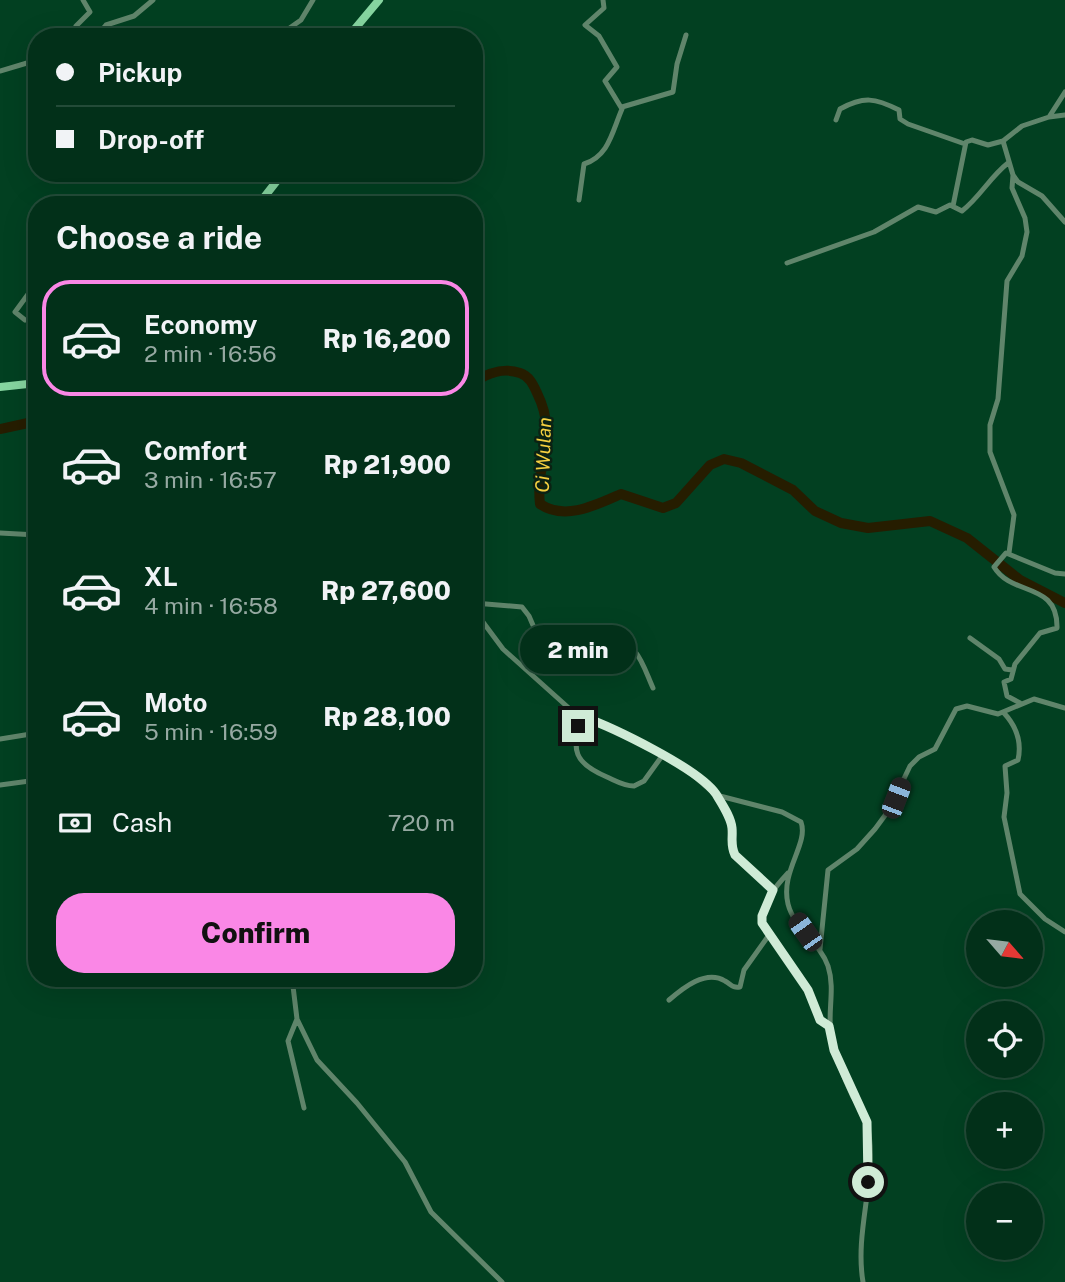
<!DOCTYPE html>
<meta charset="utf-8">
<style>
body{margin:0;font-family:"Public Sans",sans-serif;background:#0c3822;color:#f1f3f6;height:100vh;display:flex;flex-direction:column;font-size:26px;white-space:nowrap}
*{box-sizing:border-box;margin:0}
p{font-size:23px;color:#96a9a2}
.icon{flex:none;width:38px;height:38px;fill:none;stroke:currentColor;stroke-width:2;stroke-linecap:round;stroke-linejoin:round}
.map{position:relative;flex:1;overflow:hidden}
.side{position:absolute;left:28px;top:196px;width:455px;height:791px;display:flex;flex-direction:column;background:#023019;border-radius:28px;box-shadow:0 7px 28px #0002,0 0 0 2px #234b38}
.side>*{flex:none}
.top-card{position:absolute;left:28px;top:28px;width:455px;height:154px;border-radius:28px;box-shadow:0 7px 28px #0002,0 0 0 2px #234b38;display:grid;align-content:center;height:154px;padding:0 28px;background:#023019}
.needle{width:46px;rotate:118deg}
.buttons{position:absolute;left:966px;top:910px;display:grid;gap:14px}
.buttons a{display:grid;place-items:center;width:77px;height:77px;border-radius:50%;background:#023019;box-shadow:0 7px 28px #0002,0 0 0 2px #234b38;font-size:35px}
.end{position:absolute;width:32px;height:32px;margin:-16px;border:9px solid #cfebd6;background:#111;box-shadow:0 0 0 4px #111}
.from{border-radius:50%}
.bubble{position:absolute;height:49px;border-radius:24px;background:#023019;box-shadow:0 7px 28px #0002,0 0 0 2px #234b38;font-size:23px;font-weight:800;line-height:49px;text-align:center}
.car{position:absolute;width:21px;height:42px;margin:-21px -10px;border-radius:9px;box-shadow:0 0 5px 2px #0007;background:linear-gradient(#222 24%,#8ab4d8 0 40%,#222 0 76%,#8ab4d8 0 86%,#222 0)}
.top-card b{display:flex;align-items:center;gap:24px;height:66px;font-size:26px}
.top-card b+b{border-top:2px solid #234b38}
.top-card i{width:18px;height:18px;background:#f1f3f6}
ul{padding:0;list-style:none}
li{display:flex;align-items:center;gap:21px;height:116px;margin:0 14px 10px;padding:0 14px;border:4px solid transparent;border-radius:28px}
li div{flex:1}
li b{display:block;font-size:26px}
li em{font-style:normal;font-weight:800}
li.selected{border-color:#fa87e6}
li>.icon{width:63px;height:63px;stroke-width:1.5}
h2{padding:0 28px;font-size:32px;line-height:84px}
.pay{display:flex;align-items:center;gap:18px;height:77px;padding:0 28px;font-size:26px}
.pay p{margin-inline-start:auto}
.primary-button{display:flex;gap:14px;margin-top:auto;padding:14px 28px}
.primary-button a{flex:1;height:80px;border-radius:28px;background:#fa87e6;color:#111;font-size:28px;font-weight:800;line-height:80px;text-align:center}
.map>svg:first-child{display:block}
</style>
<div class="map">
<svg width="1065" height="1282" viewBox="0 0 1065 1282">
<rect width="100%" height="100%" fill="#024021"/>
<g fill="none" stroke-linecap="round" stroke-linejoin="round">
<path stroke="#261d00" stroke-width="10" d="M474,382C488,373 503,367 520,373C529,376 533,384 537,393C559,437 535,462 540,504C565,521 596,505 621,494L663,508L676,503L710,465L724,459L741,463L793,490L815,511L841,523L868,528L930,521L967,538L1020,580L1065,603
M0,429L37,421"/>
<path stroke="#60856b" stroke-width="5" d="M83,0L90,12L76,26L86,37
M284,32L301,20L313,0
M96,37L106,25L134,16L153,0
M0,71L37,60
M622,107L673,92L677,64L686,35
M1049,117L1065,115
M836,120L840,109C864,96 875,98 899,110L900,119L908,124L965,144
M1013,175L1018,182L1042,196L1065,222
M579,200L584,164C609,156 612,132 622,109L605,81L617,67L599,36L585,25L604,8L603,0
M953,206L966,142L972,140L988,145L1003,141
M787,263L874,232L918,207L936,212L950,205L962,211C980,197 990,177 1008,163
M25,320L15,312L37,282
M0,533L37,535
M1009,553L1014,515L990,452V425L998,399L1007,281L1022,256L1027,232L1025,218L1012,188L1013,175L1003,141L1022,126L1049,117L1065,92
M474,603L522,607L529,616L545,653L559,662L577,667L591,662L609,643C637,636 644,669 653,688
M474,610L503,649L571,710L619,731L686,769L716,795L782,812L801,822C809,844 780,871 788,904C794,928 820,943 828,966C836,991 826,1015 832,1040C836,1058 844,1078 852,1095C857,1104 865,1112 867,1123C879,1175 854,1229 863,1282
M970,638L999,659L1005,669L1012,670
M1020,703L1007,696L1004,682L1011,679L1015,664L1040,633L1057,628C1058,581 1012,597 994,567L1006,553L1055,573L1065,574
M1004,713C1016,726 1022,742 1018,760L1005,766L1007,793L1004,817L1020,894L1045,919L1065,932
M581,716C571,751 574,763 607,777C616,781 624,786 634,786L644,781L662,756
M0,739L37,733
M0,785L37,780
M716,795L732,826L735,855L773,890
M788,873C776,886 760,904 762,923L808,990L819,1020L829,1026
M820,949L828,870L857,849L875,829L889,810L910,766L919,757L935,749L956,709L967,706L998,714L1034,699L1065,708
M292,978L297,1019L317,1060L357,1103L405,1162L431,1212L502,1282
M669,1000C683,988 706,969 725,981C732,985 732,988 740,987L744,970L769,935
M297,1019L288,1041L304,1108"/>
<path stroke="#86d5a0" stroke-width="8" d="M348,37L379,0
M258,205L283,173
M0,387L37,383"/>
</g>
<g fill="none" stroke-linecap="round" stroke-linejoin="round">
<path stroke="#cfebd6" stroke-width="9" d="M578,726L581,716C612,727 698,768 716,794C722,804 731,817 732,828C733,838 730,845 735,855L773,890L762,916V923L808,990L820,1020L829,1026L834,1050L867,1122L868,1182"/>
</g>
<g text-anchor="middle" stroke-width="5" stroke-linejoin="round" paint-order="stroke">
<g font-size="19" font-style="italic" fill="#f5d040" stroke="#0b2213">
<text transform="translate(543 455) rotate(-88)" y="7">Ci Wulan</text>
</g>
</g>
</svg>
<div class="buttons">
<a><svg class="needle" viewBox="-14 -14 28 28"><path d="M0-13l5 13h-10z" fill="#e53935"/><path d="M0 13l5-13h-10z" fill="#96a9a2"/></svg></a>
<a><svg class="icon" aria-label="locate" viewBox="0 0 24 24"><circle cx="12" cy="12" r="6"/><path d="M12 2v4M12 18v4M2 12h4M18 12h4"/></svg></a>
<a>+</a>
<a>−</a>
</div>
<i class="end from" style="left:868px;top:1182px"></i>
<i class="end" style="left:578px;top:726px"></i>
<div class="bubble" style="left:520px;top:625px;width:116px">2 min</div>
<i class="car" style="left:896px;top:798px;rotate:21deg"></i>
<i class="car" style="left:805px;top:932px;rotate:325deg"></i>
<div class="top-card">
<b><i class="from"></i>Pickup</b>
<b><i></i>Drop-off</b>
</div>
<section class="side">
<h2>Choose a ride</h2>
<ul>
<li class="selected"><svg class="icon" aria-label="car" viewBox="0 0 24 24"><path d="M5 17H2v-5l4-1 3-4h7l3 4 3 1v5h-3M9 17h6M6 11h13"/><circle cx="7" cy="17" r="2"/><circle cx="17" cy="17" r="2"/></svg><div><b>Economy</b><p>2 min · 16:56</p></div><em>Rp 16,200</em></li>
<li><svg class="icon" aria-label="car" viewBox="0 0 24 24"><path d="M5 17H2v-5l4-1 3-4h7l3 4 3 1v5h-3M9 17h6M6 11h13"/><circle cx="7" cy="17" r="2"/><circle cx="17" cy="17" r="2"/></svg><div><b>Comfort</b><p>3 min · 16:57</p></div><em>Rp 21,900</em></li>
<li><svg class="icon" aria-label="car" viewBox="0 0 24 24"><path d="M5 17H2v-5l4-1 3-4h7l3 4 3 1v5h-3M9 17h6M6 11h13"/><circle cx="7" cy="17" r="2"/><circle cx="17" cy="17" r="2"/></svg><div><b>XL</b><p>4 min · 16:58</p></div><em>Rp 27,600</em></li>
<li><svg class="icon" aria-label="car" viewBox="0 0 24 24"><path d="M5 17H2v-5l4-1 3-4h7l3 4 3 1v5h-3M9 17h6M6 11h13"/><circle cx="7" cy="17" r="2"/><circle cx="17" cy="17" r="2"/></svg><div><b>Moto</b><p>5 min · 16:59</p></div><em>Rp 28,100</em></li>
</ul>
<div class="pay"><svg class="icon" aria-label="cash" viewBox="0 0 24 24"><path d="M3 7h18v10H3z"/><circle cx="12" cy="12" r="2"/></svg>Cash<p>720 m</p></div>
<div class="primary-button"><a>Confirm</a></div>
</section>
</div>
